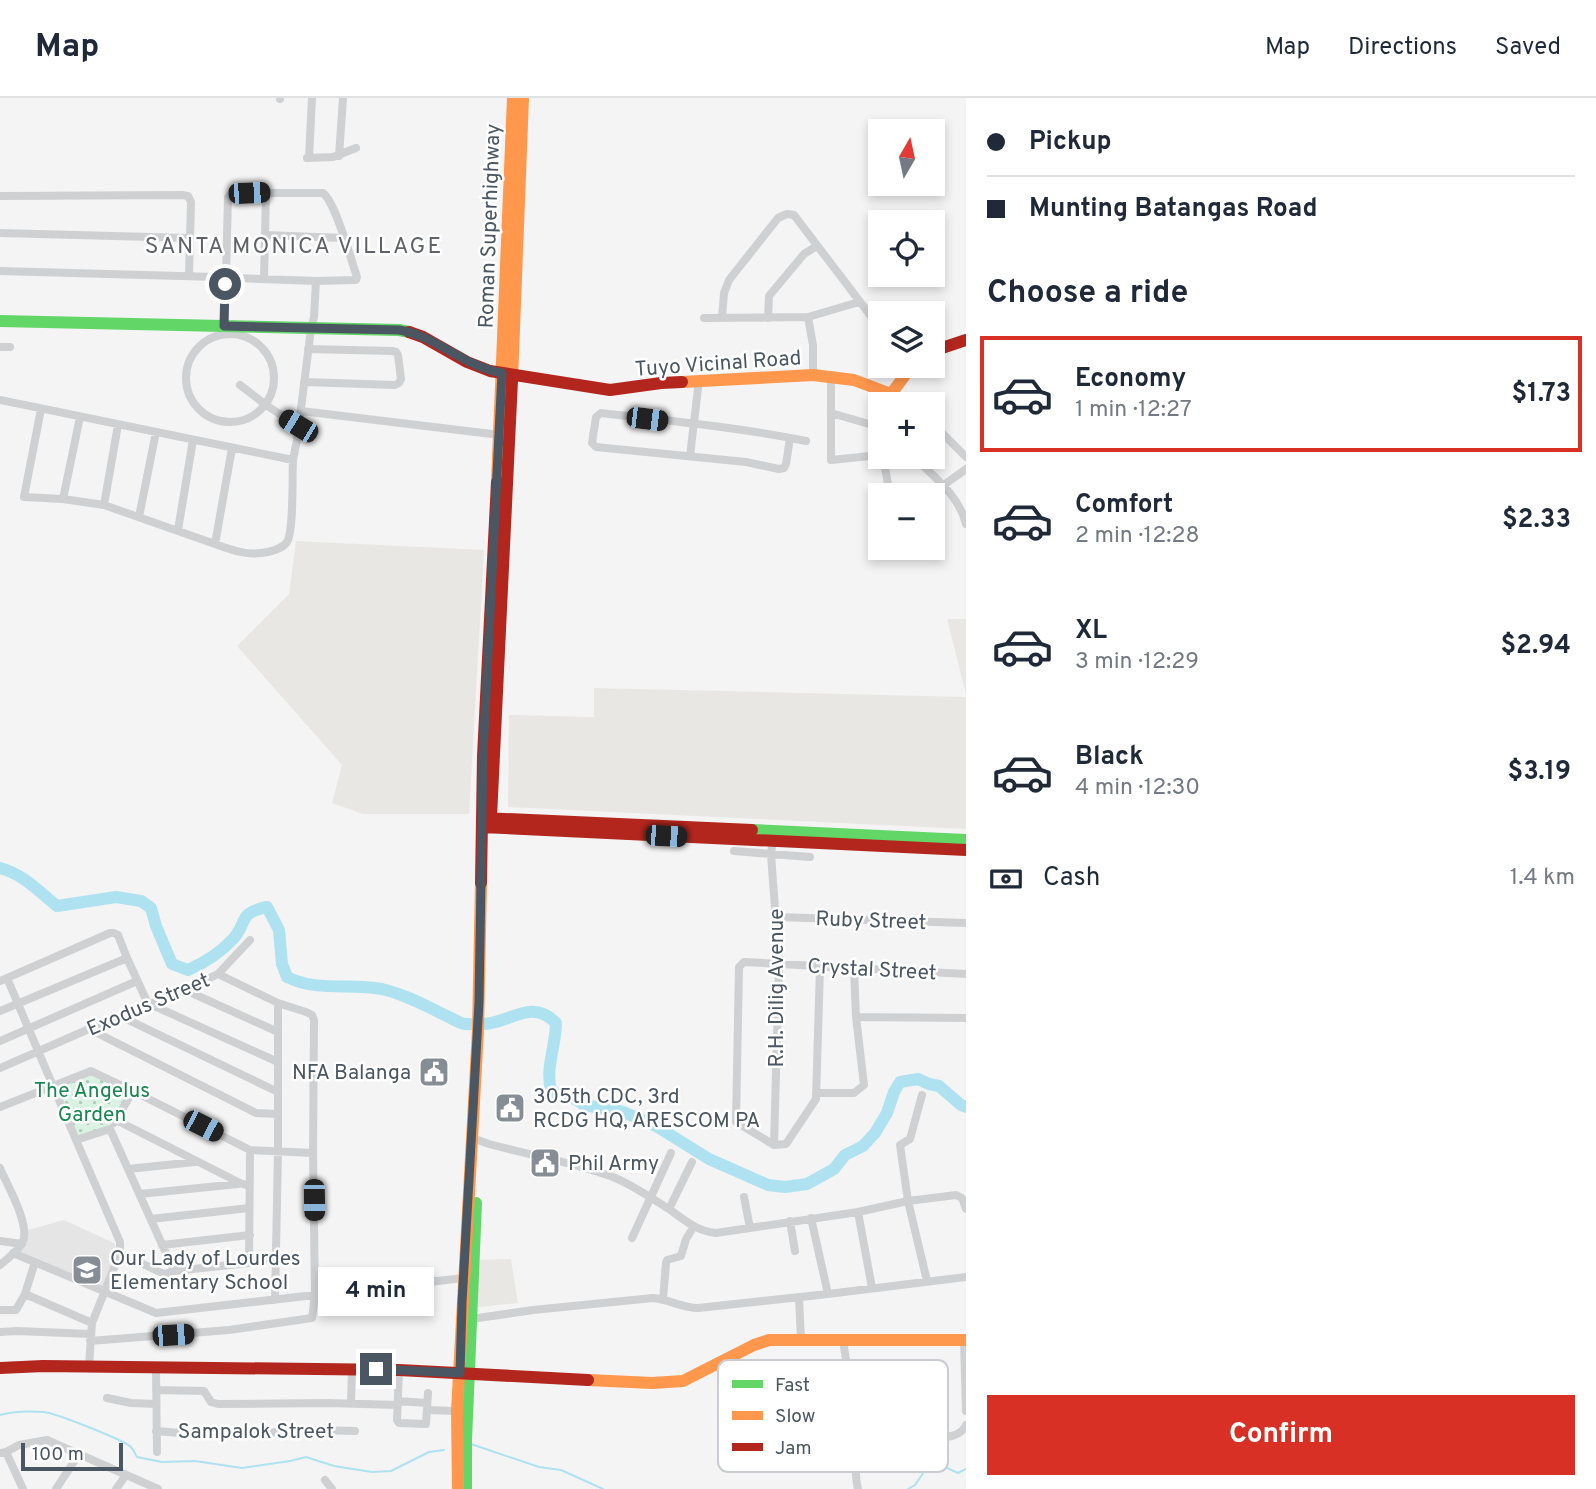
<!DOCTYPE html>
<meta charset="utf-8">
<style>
body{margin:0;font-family:Overpass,sans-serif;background:#f6f6f7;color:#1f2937;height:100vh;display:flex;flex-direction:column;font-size:26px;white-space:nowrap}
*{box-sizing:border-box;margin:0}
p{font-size:23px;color:#747a83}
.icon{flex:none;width:38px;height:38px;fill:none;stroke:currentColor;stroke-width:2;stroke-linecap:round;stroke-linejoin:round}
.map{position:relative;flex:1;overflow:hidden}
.panel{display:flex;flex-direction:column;background:#fff;width:630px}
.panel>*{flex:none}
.hud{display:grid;align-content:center;height:154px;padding:0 21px;background:#fff}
.needle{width:46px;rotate:9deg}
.tools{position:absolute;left:868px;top:21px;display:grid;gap:14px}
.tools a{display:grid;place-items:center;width:77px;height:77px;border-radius:0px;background:#fff;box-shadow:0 4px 10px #0003;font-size:35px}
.scale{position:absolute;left:21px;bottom:18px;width:102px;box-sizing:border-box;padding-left:7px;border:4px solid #4a5661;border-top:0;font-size:19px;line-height:24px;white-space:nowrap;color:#4a5661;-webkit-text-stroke:5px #fff;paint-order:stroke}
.end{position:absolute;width:32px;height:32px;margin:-16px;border:9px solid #4a5661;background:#fff;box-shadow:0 0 0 4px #fff}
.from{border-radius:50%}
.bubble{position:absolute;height:49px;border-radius:0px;background:#fff;box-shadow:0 4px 10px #0003;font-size:23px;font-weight:700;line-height:49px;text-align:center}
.car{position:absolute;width:21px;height:42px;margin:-21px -10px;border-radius:9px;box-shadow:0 0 5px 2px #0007;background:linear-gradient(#222 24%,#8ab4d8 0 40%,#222 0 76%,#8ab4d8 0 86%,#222 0)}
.hud b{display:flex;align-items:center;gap:24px;height:66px;font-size:26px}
.hud b+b{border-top:2px solid #e0e1e3}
.hud i{width:18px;height:18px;background:#1f2937}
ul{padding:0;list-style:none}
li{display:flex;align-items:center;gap:21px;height:116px;margin:0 14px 10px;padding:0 7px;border:4px solid transparent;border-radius:0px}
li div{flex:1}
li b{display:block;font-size:26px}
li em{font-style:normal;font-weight:700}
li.on{border-color:#d93025}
li>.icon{width:63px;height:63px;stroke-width:1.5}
h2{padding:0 21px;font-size:32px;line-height:84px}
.pay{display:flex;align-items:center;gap:18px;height:77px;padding:0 21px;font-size:26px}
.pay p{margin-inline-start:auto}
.button{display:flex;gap:14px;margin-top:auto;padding:14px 21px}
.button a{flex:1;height:80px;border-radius:0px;background:#d93025;color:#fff;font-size:28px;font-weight:700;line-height:80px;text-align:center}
header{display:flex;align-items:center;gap:42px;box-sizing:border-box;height:98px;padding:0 35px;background:#fff;border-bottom:2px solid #e0e1e3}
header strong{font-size:33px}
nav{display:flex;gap:38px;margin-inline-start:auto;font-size:24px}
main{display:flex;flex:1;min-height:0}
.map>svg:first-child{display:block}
</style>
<header>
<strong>Map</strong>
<nav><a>Map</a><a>Directions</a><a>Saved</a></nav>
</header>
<main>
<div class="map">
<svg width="966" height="1391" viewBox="0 0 966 1391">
<defs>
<pattern id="green-dots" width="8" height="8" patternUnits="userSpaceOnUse" patternTransform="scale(1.75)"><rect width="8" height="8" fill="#d9f2e3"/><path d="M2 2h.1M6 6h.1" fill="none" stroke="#b2c7bb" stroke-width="1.8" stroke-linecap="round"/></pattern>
</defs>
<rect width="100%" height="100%" fill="#f4f4f4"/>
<path fill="#e8e7e3" d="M296,443L484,452L469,716H363L332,705L342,667L237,548L289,496Z
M947,521H966V596Z
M594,590L966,599V731L508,709L509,617L594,619Z
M511,1161L518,1205L472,1210L473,1162Z"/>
<path fill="#e6e5e6" d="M64,1122L114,1145L118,1154L104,1190L20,1154L28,1132Z"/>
<path fill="url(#green-dots)" d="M91,974L131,993L110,1029L79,1041L56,988Z"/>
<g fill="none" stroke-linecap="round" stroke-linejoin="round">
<path stroke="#aee2f0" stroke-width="2" d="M0,1317C13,1313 30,1313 44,1314C55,1315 124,1342 131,1349C134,1352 135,1356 137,1359L162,1364L195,1363L242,1370L290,1363L306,1359L334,1368L372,1374L391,1373L429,1354L444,1352
M471,1346L539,1369L561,1372L603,1391
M908,1391L915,1387L928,1368L938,1366L958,1375L966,1371"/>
<path stroke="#aee2f0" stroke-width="12" d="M0,770C25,777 37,792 57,808L116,799L141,803L151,810L156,828L172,866L188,872C204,865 221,854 233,841C248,825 237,815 267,809L279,832L282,866L287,879C317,894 350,885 382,891C404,896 426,908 447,918C451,920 456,923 461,925C467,927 475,926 482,926C510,926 531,899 556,925C556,947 545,971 551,992L559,997L572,999L584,1007L623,1014L640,1021L656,1028L709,1061L768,1087L785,1089L807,1086L834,1071L845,1057L863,1048L875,1035L887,1015L894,994L900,984L918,981L929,986L939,988L961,1007L966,1009"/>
<path stroke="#ced0d2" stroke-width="8" d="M280,1V0
M339,58L343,0
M307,60L333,59L356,50
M309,60L312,0
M232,95H323C336,105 351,162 357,179L356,182L316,183L232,180L226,177L228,99Z
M0,98L182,97L188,98L191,104L189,178
M0,135L189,140
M265,137L343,140
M0,173L216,179L224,185L225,190L224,228
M264,181L266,95
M808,219L813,247V277
M704,220L808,219L859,204
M722,220L724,195L729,182L778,120L787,116L794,117L880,230
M768,220L769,198L804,156L817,148
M186 280a44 44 0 1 1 88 0a44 44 0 1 1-88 0Z
M0,249H10
M831,280V362L880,357
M304,284L395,287L399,285L401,281L398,257L396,254L392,253L308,251
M240,287L266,307L298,328
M891,296L906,306
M0,302L293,362L297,342L311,231L314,219L316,183
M41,311L24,399L63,401L80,319
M301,313L500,337
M831,315L869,326L880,334
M933,326L966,359
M790,340L786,366L784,370L779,371L746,364L596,349L592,345L596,319L601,315C669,323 738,329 806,343
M690,358L699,282
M883,359L890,397
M914,359C934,379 959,397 966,426
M930,397L966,371
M63,401L104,407L215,446L232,350
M104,407L118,327
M139,419L156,334
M178,432L193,342
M215,446C234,453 248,458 268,454C275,452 283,450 287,444C294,433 292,378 293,362
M773,740L771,756L779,866L774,1047
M734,753L810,759
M777,819L966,825
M820,869L816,1001L786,1046L774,1047L736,1024L739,869L744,864L966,876
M218,876L250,842
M7,880L76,1042
M0,883L110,835H114L118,837L127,860L149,908
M185,892L278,934
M152,907L278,964
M0,913L127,860
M122,919L278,994
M856,919L966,920
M89,931L256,1015L278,1016
M0,943L137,883
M0,970L89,931L185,892L218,876L278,905L306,914L312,917L314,922L313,1055L315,1197L312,1220L229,1232L90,1243
M816,995H854L864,987L856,919L854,871
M922,997L910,1041L900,1047L908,1103L956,1097L962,1100L966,1111
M0,1009L91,973L133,993L250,1052L313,1055
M116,1022L240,1085L249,1088
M114,1025L133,993
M478,1042L489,1046C530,1057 573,1064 613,1079C631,1086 653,1101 669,1111C684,1122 697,1133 716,1135L858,1114L908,1103L927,1183
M0,1070C7,1087 30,1126 23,1143C19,1153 8,1160 0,1167
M128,1071L195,1064
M140,1096L238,1086
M744,1099L750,1130
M669,1111L692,1064
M858,1114L872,1190
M811,1120L828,1196
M151,1121L249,1110
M790,1123L795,1153
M632,1140L671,1055
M0,1143L22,1146
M162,1147L250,1137
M13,1155L156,1215L464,1180
M120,1155L164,1176L174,1173L249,1165L277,1159
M249,1165L250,1052
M25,1196L92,1225
M799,1199L801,1242
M275,1202L278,1053V905
M663,1202L666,1165L667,1162L681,1158L686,1141L694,1128
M0,1212H16L25,1196L35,1164
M471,1221L533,1212L653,1200C668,1201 682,1210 698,1210L828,1196L966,1179
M0,1234L17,1233L91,1236
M843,1242L854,1315C844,1329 854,1351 855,1367C856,1375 856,1383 858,1391
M964,1242L966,1313
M89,1268L92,1225L120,1155V1144L76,1042L110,1031L174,1173
M156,1269L157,1354
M399,1272L397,1322L399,1325L426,1326L428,1295
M156,1292L204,1293L211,1304L218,1306L328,1305L398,1307
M107,1300L131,1305L156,1306
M398,1303L427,1305
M351,1305L352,1271
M427,1312L457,1313
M156,1333L217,1338L309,1332L355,1333
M926,1341C941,1339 960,1341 966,1327
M6,1354L23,1391
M0,1355L6,1354L19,1347L47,1342L158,1391
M325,1382L332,1391
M56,1391L79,1356
M116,1391L126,1377"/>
<path stroke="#63d668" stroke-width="12" d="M0,223L399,232L409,234
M752,732L966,742
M466,1391V1342L476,1105"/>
<path stroke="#ff974d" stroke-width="12" d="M512,282L523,0
M682,284L813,277L854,282L891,296L912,268
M497,384L513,0
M588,1282L652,1285L683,1283L754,1247L769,1242H966
M458,1391L457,1313L478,932L481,785"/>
<path stroke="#b3261e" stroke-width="12" d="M409,234L423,239L467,264L490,273L610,292L661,285L682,284
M933,253L966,242
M491,719L512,282
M483,720L752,732
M482,729L966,752
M481,785L483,658L497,384
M0,1270L43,1268L399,1272L588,1282"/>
</g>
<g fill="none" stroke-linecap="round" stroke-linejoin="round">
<path stroke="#4a5661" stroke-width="9" d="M225,186L224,228L399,232C437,238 462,268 502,275L483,658L479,904L462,1205L460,1275L376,1271"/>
</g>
<defs>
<g id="civic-square" transform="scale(1.575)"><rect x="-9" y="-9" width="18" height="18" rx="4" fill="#868d94" stroke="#fff"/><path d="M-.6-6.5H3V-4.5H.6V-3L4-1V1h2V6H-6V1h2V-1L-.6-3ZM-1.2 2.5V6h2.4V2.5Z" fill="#fff"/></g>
<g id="school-square" transform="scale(1.575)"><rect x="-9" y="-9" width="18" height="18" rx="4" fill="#868d94" stroke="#fff"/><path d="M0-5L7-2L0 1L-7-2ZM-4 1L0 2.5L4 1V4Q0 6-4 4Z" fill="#fff"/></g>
</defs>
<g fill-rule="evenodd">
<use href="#civic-square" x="434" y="974"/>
<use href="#civic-square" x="510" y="1010"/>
<use href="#civic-square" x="545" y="1065"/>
<use href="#school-square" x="87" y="1172"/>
</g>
<g text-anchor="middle" stroke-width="5" stroke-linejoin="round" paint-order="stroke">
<g font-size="21" fill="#4a5661" stroke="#fff">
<text transform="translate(489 128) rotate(-88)" y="7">Roman Superhighway</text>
<text transform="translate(718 265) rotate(-4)" y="7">Tuyo Vicinal Road</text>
<text transform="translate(871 822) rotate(2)" y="7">Ruby Street</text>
<text transform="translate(872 871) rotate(3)" y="7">Crystal Street</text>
<text transform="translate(776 890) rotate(-90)" y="7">R.H. Dilig Avenue</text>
<text transform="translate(148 906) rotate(-23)" y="7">Exodus Street</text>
<text x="256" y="1340">Sampalok Street</text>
</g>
<g font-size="21" fill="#4a5661" stroke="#fff" text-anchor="start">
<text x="411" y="981" text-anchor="end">NFA Balanga</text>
<text x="533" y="1005">305th CDC, 3rd<tspan x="533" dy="24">RCDG HQ, ARESCOM PA</tspan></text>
<text x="568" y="1072">Phil Army</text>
<text x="110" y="1167">Our Lady of Lourdes<tspan x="110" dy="24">Elementary School</tspan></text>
</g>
<g font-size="21" fill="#17864f" stroke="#fff">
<text x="92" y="999">The Angelus<tspan x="92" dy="24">Garden</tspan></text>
</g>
<g font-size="23" letter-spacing="2" fill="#5f6368" stroke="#fff">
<text x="294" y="155">SANTA MONICA VILLAGE</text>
</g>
</g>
<rect x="718" y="1262" width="230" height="112" rx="10" fill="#fff" stroke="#c9ccd0" stroke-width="2"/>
<rect x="732" y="1282" width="31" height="8" fill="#63d668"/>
<rect x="732" y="1313" width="31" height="9" fill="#ff974d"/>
<rect x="732" y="1345" width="31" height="8" fill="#b3261e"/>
<g font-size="19" fill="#4a5661">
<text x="775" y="1293">Fast</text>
<text x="775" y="1324">Slow</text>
<text x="775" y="1356">Jam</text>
</g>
</svg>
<div class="tools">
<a><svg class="needle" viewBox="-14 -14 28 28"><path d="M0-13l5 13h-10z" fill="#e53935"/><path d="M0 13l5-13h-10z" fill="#747a83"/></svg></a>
<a><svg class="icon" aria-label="locate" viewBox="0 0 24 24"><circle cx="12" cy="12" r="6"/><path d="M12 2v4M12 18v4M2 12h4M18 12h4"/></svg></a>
<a><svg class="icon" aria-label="layers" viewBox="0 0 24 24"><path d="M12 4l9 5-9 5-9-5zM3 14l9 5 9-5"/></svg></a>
<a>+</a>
<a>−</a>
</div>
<div class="scale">100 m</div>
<i class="end from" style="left:225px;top:186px"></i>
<i class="end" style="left:376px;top:1271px"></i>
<div class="bubble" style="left:318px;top:1169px;width:116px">4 min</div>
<i class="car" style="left:249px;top:95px;rotate:88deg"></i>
<i class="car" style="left:647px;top:321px;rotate:97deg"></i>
<i class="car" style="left:298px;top:328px;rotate:301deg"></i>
<i class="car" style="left:666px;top:738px;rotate:93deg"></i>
<i class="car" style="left:203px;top:1028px;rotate:117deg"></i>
<i class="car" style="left:314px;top:1102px;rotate:179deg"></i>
<i class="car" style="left:173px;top:1237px;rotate:86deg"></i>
</div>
<section class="panel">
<div class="hud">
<b><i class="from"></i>Pickup</b>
<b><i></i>Munting Batangas Road</b>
</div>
<h2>Choose a ride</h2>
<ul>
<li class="on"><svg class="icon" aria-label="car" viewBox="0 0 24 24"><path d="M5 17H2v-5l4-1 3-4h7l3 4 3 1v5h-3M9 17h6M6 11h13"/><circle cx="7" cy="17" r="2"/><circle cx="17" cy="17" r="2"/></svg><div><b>Economy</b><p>1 min · 12:27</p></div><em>$1.73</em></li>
<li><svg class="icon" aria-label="car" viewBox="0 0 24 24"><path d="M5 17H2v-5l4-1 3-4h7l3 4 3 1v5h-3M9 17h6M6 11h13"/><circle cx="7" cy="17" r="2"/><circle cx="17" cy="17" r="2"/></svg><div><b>Comfort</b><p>2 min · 12:28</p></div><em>$2.33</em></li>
<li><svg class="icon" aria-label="car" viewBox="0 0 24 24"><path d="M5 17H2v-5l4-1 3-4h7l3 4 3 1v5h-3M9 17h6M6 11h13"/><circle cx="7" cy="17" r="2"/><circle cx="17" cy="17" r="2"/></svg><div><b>XL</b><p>3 min · 12:29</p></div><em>$2.94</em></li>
<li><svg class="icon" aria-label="car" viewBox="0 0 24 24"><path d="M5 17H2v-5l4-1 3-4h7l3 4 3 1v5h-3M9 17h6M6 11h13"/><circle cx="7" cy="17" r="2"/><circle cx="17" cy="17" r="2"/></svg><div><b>Black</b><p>4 min · 12:30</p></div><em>$3.19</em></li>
</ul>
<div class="pay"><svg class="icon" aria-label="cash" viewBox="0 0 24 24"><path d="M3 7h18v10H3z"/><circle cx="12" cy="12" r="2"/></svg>Cash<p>1.4 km</p></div>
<div class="button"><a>Confirm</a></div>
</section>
</main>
